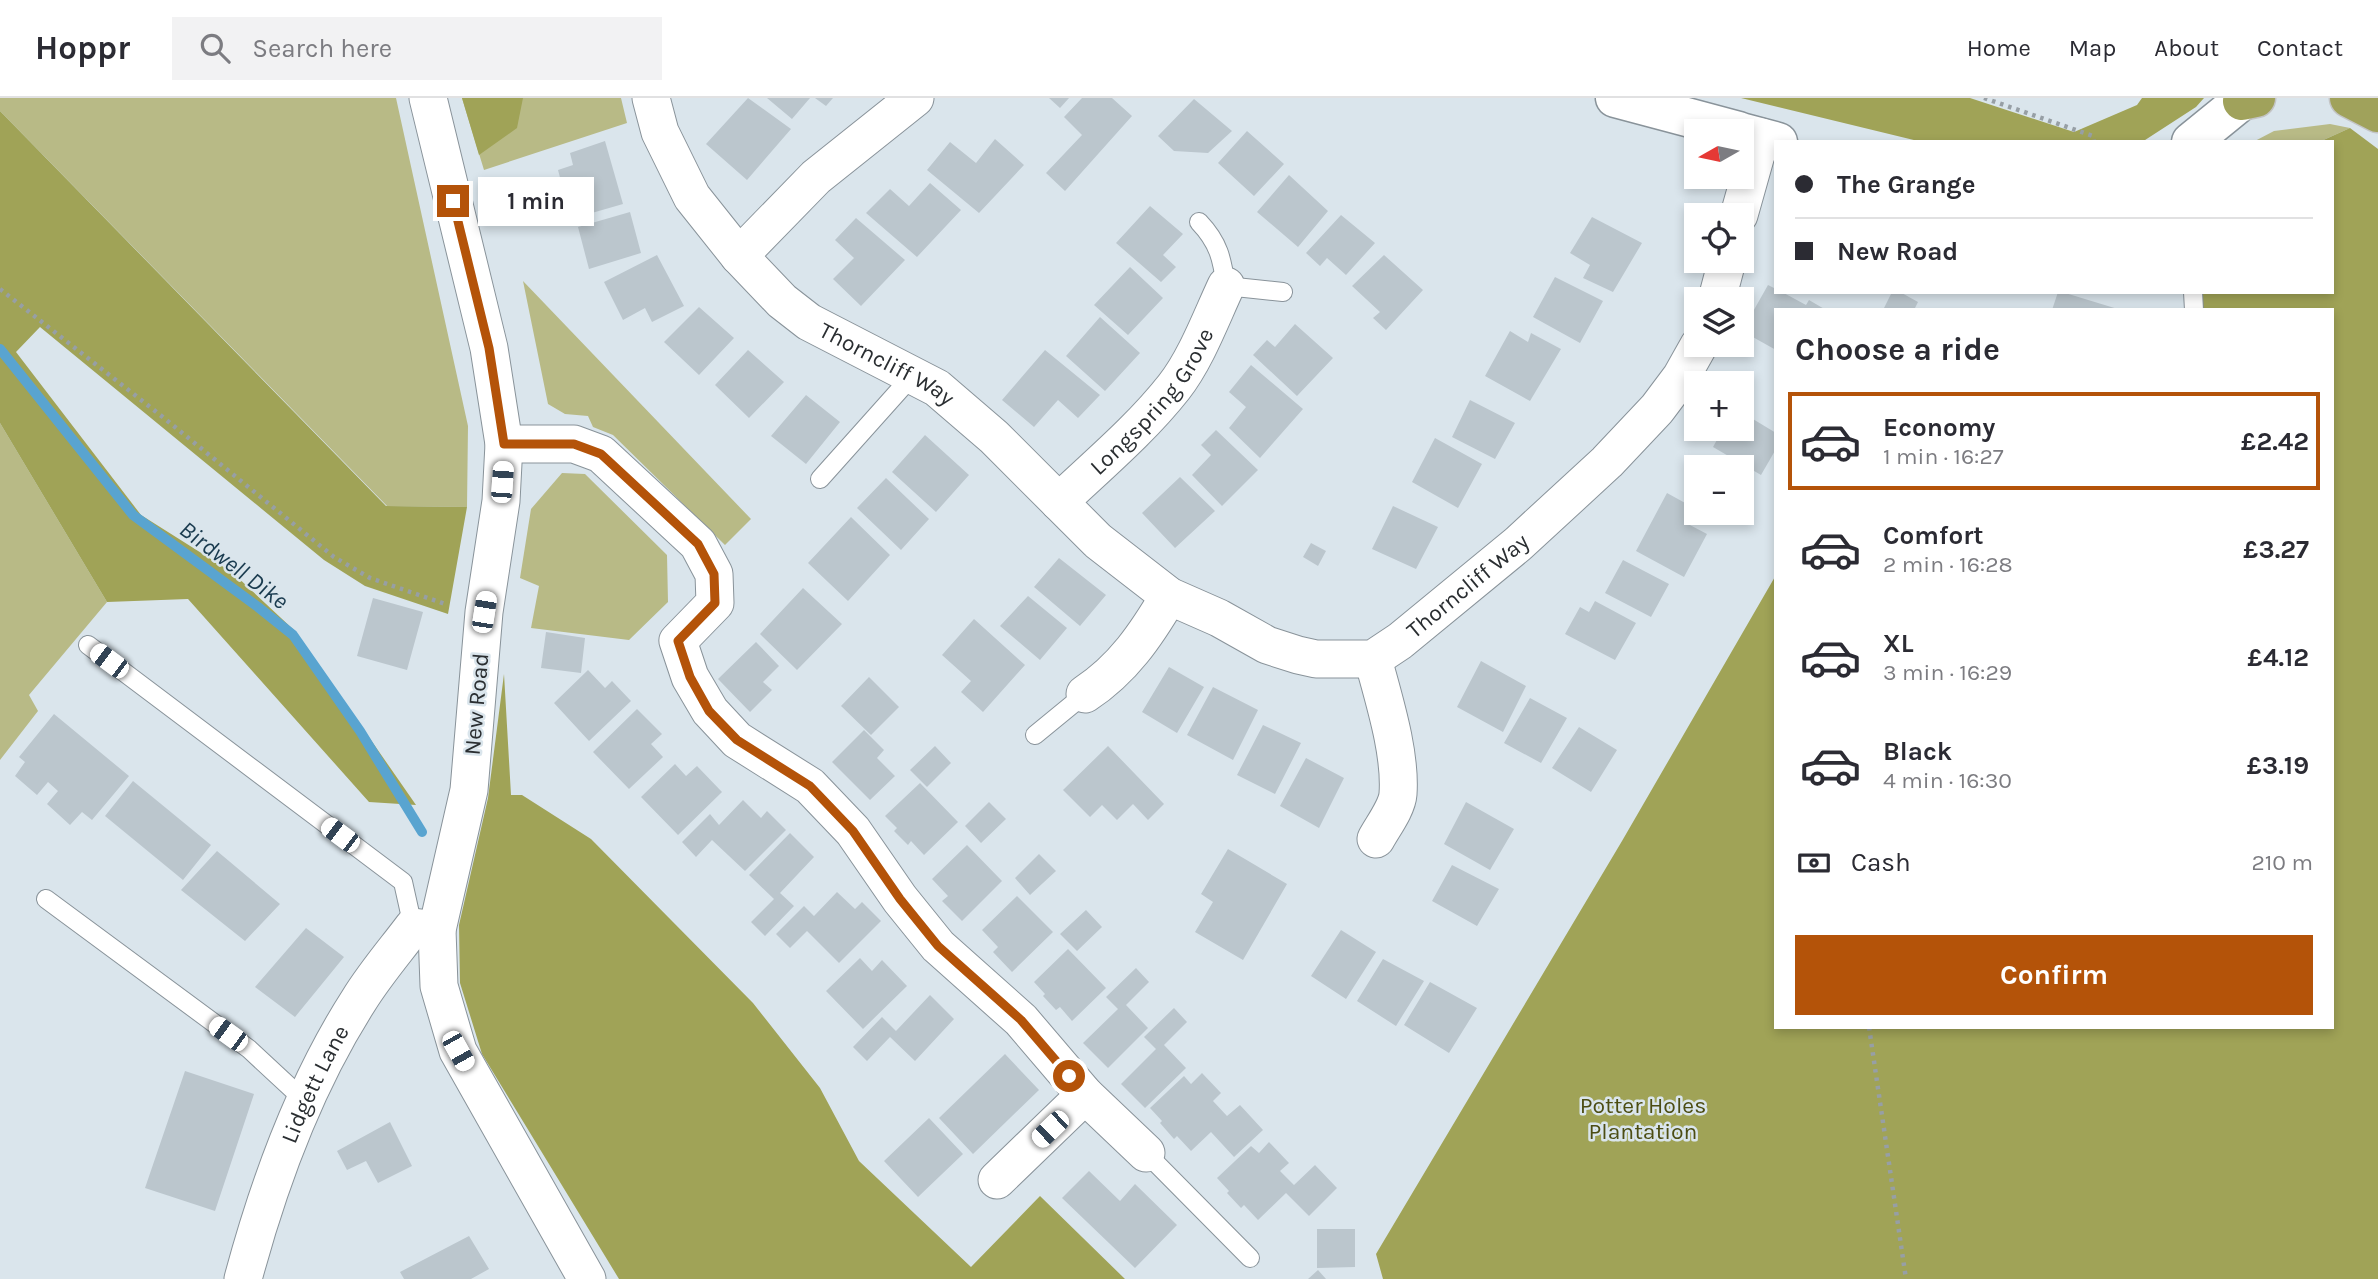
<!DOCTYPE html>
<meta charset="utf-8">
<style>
body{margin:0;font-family:Karla,sans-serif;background:#f2f2f3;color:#2b2b33;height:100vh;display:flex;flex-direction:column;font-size:26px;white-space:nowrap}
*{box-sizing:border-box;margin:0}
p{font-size:23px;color:#7c7c81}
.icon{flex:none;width:38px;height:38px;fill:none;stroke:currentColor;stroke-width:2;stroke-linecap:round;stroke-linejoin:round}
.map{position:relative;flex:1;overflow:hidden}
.sheet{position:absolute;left:1774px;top:210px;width:560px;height:721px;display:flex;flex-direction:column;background:#fff;border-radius:0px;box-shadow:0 4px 10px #0003}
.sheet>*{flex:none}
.top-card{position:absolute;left:1774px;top:42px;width:560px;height:154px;border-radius:0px;box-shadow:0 4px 10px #0003;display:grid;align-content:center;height:154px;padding:0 21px;background:#fff}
.needle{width:46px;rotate:261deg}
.controls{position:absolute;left:1684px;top:21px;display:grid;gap:14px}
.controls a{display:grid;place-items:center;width:70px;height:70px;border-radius:0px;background:#fff;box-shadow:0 4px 10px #0003;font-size:35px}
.end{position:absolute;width:32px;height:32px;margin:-16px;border:9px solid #b45309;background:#fff;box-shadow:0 0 0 4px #fff}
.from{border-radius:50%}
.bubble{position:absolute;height:49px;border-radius:0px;background:#fff;box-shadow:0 4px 10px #0003;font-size:23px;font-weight:700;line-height:49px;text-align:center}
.car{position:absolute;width:21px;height:42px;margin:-21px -10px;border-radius:9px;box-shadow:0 0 5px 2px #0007;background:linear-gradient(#fff 24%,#345 0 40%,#fff 0 76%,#345 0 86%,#fff 0)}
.top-card b{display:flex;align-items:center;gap:24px;height:66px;font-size:26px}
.top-card b+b{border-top:2px solid #e1e1e2}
.top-card i{width:18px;height:18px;background:#2b2b33}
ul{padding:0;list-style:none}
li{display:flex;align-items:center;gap:21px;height:98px;margin:0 14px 10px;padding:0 7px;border:4px solid transparent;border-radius:0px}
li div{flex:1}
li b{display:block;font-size:26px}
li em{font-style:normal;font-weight:700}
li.active{border-color:#b45309}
li>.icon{width:63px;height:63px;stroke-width:1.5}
h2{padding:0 21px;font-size:32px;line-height:84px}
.pay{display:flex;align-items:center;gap:18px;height:77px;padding:0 21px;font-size:26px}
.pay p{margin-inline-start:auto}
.action{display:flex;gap:14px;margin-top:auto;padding:14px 21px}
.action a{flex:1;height:80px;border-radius:0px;background:#b45309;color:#fff;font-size:28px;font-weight:700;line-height:80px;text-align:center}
header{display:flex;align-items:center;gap:42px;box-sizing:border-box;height:98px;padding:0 35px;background:#fff;border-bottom:2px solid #e1e1e2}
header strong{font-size:33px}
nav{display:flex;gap:38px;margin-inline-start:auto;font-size:24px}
.search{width:490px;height:63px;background:#f2f2f3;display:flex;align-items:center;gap:18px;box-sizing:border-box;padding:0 24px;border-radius:0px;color:#7c7c81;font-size:26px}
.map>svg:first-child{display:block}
</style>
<header>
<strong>Hoppr</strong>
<div class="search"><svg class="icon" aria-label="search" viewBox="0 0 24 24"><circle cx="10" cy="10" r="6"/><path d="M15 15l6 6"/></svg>Search here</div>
<nav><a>Home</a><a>Map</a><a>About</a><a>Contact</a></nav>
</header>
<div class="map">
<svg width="2378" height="1181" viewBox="0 0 2378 1181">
<rect width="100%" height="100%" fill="#dae5ec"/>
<path fill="#b8ba86" d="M0,0H396L468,328L467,409L387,408L0,13Z
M462,0H621L627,25L484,72Z
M2330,26L2350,30L2319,44H2253L2274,33Z
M523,183L751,421L725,447L613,337L593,329L588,318L565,316L548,306Z
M0,325L107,504L29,597L38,613L0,662Z
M562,375L585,376L667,457L668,504L629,542L531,530L539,488L520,480L531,411Z"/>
<path fill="#a0a357" d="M462,0H523L517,30L479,57Z
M1741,0H1970L2074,34L2137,7L2142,0H2204L2196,9L2142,44H1922Z
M0,13L386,408L467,409L448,516L365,488L324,462L40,229L16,254L141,417L233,475L296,534L416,707L369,704L188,501L107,504L0,325Z
M2350,30L2378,51V1181H1383L1376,1156L1622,743L1776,477V929H2333V212H2184L2187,194H2333V44H2319Z
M504,576L511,697H522L591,741L753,905L820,990L859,1063L971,1169L1040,1098L1125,1181H619L482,956L460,885L459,827L488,700Z"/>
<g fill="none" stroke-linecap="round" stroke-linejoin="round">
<path stroke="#59a4d0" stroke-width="10" d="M0,251L133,417L258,509L293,537L360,633L422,734"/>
</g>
<path fill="#bbc6cd" d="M748,0L791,31L747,82L706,46Z
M767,0H810L792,21Z
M815,0H833L826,8Z
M1049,0H1069L1060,10Z
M1082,0H1112L1132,18L1065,93L1046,75L1082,37L1064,19Z
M1194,1L1232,33L1208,55L1174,53L1158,38Z
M1247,33L1284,66L1254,98L1218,65Z
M995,41L1024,67L979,115L927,72L950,44L976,65Z
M605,43L623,106L571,121L558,72L573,67L570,55Z
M1289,77L1328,113L1298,149L1257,114Z
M930,85L961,112L917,159L866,115L890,91L909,108Z
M1150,108L1183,136L1163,157L1176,169L1161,184L1116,145Z
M630,114L641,155L589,171L578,129Z
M1341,117L1375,145L1346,177L1327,160L1320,168L1306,155Z
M1592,119L1642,145L1613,194L1583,180L1590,167L1570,155Z
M856,120L905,162L861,208L833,181L854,160L835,142Z
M657,157L684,208L652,224L645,210L623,222L604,184Z
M1384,157L1423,192L1386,232L1373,220L1380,214L1352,188Z
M1130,169L1163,200L1128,237L1094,207Z
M1555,179L1603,203L1580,245L1533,219Z
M1768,187L1776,191V194H1782L1806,207L1809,202L1826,212H1776V252L1742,233Z
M1892,194H1900L1918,204L1914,212H1883Z
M2058,194H2062L2121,212H2052Z
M699,209L734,240L699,277L664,244Z
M1100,219L1140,255L1105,293L1066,258Z
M1295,226L1333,260L1297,298L1253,257L1267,242L1275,249Z
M1510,233L1528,244L1531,235L1561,251L1530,303L1485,278Z
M748,252L784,284L749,320L715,287Z
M1045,252L1100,297L1078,320L1058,302L1034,329L1002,302Z
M1251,267L1303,311L1260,360L1229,330L1246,309L1229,294Z
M806,297L840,324L806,366L771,338Z
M1470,302L1515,325L1495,361L1452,339Z
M1743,315L1776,335V351L1761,377L1713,349L1723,331H1741Z
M1216,332L1258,372L1222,408L1192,377L1211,357L1201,347Z
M925,337L969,377L936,414L892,374Z
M1435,340L1482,366L1458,410L1412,384Z
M1707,360L1724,369H1702Z
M1180,379L1215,413L1175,450L1142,415Z
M1741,379L1753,385L1741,405Z
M886,380L929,421L901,452L857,410Z
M1696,381V401L1687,396Z
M1667,395L1696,411L1688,426L1707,436L1684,479L1636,453Z
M1393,408L1438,429L1416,471L1372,451Z
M1720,415H1736L1732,421Z
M851,419L890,457L848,503L808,465Z
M1311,445L1326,453L1318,468L1303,459Z
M1059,460L1106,497L1080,528L1034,489Z
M1623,462L1669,486L1651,519L1605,495Z
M803,490L842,526L797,572L760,536Z
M1028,498L1067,530L1040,562L1000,528Z
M373,500L423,514L407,572L357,558Z
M1595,503L1636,525L1615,562L1565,536L1580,509L1589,514Z
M974,521L1025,567L983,614L961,594L971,583L942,557Z
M546,534L585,540L581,575L541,570Z
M756,544L779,568L763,584L772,592L750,614L718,581Z
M1481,563L1526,588L1503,634L1457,609Z
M1169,569L1204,589L1177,635L1142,614Z
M588,572L605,590L612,583L631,603L589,643L554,605Z
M869,579L899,609L871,637L841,608Z
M1213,589L1258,612L1233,662L1187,637Z
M1530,600L1567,620L1541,665L1504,645Z
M637,611L662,636L651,646L663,659L629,691L593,654Z
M54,616L129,678L92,722L82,714L70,727L47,706L58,693L48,684L37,697L15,678L25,664L19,659Z
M1263,627L1301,645L1275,696L1237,677Z
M1579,629L1617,652L1591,694L1552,670Z
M864,632L884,652L877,660L895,678L870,702L832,664Z
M935,648L951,665L927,689L910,672Z
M1108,648L1164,706L1148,722L1133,706L1117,722L1102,707L1090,719L1063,692Z
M1306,660L1344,680L1319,730L1280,708Z
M675,666L686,678L697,668L722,694L678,737L641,699Z
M133,683L211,747L183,782L105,718Z
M920,685L958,724L924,757L911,743L908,747L894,733L897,730L885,718Z
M743,702L761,720L767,713L786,732L745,773L712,742L696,759L682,744L710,716L719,727Z
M989,704L1006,721L981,745L965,728Z
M1466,704L1514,731L1490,772L1444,746Z
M790,735L814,759L780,795L794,808L765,838L751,824L774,801L749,777Z
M967,747L1002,783L962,823L942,803L948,798L932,781Z
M1228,751L1287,786L1243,862L1195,834L1213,804L1201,796Z
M217,753L280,806L245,843L181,792Z
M1039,756L1056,773L1030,797L1015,780Z
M1452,767L1499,791L1477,828L1432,803Z
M837,794L855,811L862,804L881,823L839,865L807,833L790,850L776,836L804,808L814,818Z
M1017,798L1053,834L1012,874L993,854L998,849L982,832Z
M1086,812L1102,829L1077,853L1060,836Z
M306,830L344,859L295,919L255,889Z
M1341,832L1376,854L1346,901L1311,878Z
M1068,851L1106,890L1072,923L1060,909L1056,912L1043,898L1045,896L1034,884Z
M860,860L872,873L882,862L907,888L863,931L826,893Z
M1383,861L1424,883L1396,928L1357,903Z
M1136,870L1149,884L1126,907L1148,930L1108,970L1083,945L1118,911L1106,899Z
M1430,884L1477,910L1449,955L1404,927Z
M930,897L954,921L915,963L890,939L867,963L853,949L882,919L896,933Z
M1174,910L1187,924L1164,947L1186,970L1145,1010L1121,986L1156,951L1144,939Z
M1005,956L1039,992L973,1056L939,1020Z
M185,973L254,996L215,1113L145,1090Z
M1202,975L1221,995L1213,1003L1227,1018L1240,1007L1263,1032L1234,1059L1211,1034L1191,1053L1177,1038L1174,1041L1160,1025L1162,1023L1150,1010L1184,978L1191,986Z
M929,1020L963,1056L918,1099L884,1063Z
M390,1024L412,1068L378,1085L366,1063L347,1072L337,1053Z
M1269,1044L1289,1065L1280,1073L1294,1087L1315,1067L1337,1090L1309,1118L1286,1095L1258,1122L1244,1107L1241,1110L1227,1095L1229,1093L1217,1080L1251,1048L1259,1055Z
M1089,1073L1120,1103L1135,1086L1177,1127L1135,1170L1062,1100Z
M1317,1131H1355V1169L1317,1170Z
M469,1138L489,1171L471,1181H404L400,1174Z
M1318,1172L1326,1181H1308Z"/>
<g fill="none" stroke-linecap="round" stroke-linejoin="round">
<g stroke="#89939a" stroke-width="20">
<path id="lane" d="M1199,124C1219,145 1222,161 1226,188L1283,194
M2193,194L2194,212
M820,381L913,277
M88,547L403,784L413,829
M1035,637L1085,596
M46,801L249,951L305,1003
M1146,1055L1250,1160"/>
</g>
<g stroke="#89939a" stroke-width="39">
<g id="street">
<path d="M428,0L489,250L504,346L501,403L484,514L469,692L437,832L439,888L458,953L587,1181"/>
<path id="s1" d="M651,0L660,34L692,99L739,158L782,203L809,224L937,290L994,339L1098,443L1169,498L1219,520L1267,547L1298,557L1316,561H1373L1400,543L1518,446L1607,364L1657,311L1681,279L1699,247"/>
<path d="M1739,117L1761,39"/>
<path d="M739,158L816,79L915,0"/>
<path d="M1717,201L1727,163"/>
<path d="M504,346H574L601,356L698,446L714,476L715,505L678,543L690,579L710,613L737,642L810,688L853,733L900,801L938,848L1021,922L1085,997L1146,1055"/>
<path id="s2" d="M1059,404C1098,367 1141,331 1174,289C1196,261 1211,220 1226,188"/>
<path d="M1373,561C1384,602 1401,655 1398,696C1397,710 1383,728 1376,741"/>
<path d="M1085,596C1123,571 1146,537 1169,498"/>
<path d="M997,1082L1085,997"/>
<path id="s3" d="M243,1181C269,1084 305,986 359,902C375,876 395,853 413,829L437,832"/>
</g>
</g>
<g stroke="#89939a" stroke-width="41">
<path id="secondary" d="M1615,0L1739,33
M1741,34L1778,44
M2191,44L2245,0"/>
</g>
<g stroke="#c3c4c5" stroke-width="41">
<path id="highway" d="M2349,0L2378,15
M2242,3L2256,0"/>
</g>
<path stroke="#979fa5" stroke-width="4.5" stroke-dasharray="3.5 5" stroke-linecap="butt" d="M1984,0L2093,38L2094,44
M0,191L164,320L334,459L370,480L448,507
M1869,929L1906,1181"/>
<use href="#lane" stroke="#fff" stroke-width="18"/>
<use href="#street" stroke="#fff" stroke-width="37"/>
<use href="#secondary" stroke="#fff" stroke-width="38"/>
<use href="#highway" stroke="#a0a25b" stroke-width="38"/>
</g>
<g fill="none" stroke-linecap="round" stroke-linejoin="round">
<path stroke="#b45309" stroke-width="9" d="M453,103L489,250L504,346H574L601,356L698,446L714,476L715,505L678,543L690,579L709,613L737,642L810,688L853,733L900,801L938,848L1021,922L1069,978"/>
</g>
<g text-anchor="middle" stroke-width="5" stroke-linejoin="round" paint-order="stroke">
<g font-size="23" fill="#2a2e31" stroke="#dae5ec">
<text dy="8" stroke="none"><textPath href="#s1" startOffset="368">Thorncliff Way</textPath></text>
<text dy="8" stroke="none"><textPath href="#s2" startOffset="138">Longspring Grove</textPath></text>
<text dy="8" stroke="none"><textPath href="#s1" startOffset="1073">Thorncliff Way</textPath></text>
<text transform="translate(476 606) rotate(-85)" y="8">New Road</text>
<text dy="8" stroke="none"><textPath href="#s3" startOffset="208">Lidgett Lane</textPath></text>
</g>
<g font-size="23" fill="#4c4d13" stroke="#dae5ec">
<text x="1643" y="1015">Potter Holes<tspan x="1643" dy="26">Plantation</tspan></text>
</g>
<g font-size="24" font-style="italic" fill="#1a3b4f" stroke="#dae5ec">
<text transform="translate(234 467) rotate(37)" y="8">Birdwell Dike</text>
</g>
</g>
</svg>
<div class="controls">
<a><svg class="needle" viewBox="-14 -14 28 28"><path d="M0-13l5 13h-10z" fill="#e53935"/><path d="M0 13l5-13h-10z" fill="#7c7c81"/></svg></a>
<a><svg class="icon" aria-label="locate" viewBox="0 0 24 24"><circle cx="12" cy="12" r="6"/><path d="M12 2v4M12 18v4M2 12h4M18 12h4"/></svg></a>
<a><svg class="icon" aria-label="layers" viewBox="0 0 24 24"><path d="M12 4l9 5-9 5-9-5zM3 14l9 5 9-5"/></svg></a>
<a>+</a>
<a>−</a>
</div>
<i class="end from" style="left:1069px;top:978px"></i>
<i class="end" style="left:453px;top:103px"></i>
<div class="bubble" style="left:478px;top:79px;width:116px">1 min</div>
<i class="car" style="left:502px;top:384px;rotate:4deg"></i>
<i class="car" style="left:484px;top:514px;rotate:9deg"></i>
<i class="car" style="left:109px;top:563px;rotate:307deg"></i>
<i class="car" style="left:340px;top:737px;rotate:307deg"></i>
<i class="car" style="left:228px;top:936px;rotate:306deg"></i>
<i class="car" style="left:458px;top:953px;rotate:151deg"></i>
<i class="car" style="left:1050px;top:1031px;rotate:226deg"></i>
<div class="top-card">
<b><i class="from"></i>The Grange</b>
<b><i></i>New Road</b>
</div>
<section class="sheet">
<h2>Choose a ride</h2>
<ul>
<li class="active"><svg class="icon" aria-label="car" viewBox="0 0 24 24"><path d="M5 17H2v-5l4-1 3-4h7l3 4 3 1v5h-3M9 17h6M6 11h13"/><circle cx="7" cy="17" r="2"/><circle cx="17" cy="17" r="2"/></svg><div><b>Economy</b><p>1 min · 16:27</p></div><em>£2.42</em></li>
<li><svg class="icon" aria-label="car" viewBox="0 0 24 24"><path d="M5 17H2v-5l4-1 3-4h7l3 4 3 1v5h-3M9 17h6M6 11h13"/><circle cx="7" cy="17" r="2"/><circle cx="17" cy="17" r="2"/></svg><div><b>Comfort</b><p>2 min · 16:28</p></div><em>£3.27</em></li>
<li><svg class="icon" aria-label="car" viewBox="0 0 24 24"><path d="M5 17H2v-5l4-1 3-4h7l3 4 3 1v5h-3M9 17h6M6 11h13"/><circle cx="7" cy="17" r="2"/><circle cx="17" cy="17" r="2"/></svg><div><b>XL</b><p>3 min · 16:29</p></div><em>£4.12</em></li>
<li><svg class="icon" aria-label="car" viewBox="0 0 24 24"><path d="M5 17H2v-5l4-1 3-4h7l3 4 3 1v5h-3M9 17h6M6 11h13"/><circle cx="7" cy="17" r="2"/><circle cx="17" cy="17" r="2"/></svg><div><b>Black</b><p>4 min · 16:30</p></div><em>£3.19</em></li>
</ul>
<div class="pay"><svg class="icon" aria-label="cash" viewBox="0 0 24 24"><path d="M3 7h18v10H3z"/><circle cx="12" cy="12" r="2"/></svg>Cash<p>210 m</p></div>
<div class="action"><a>Confirm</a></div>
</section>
</div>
